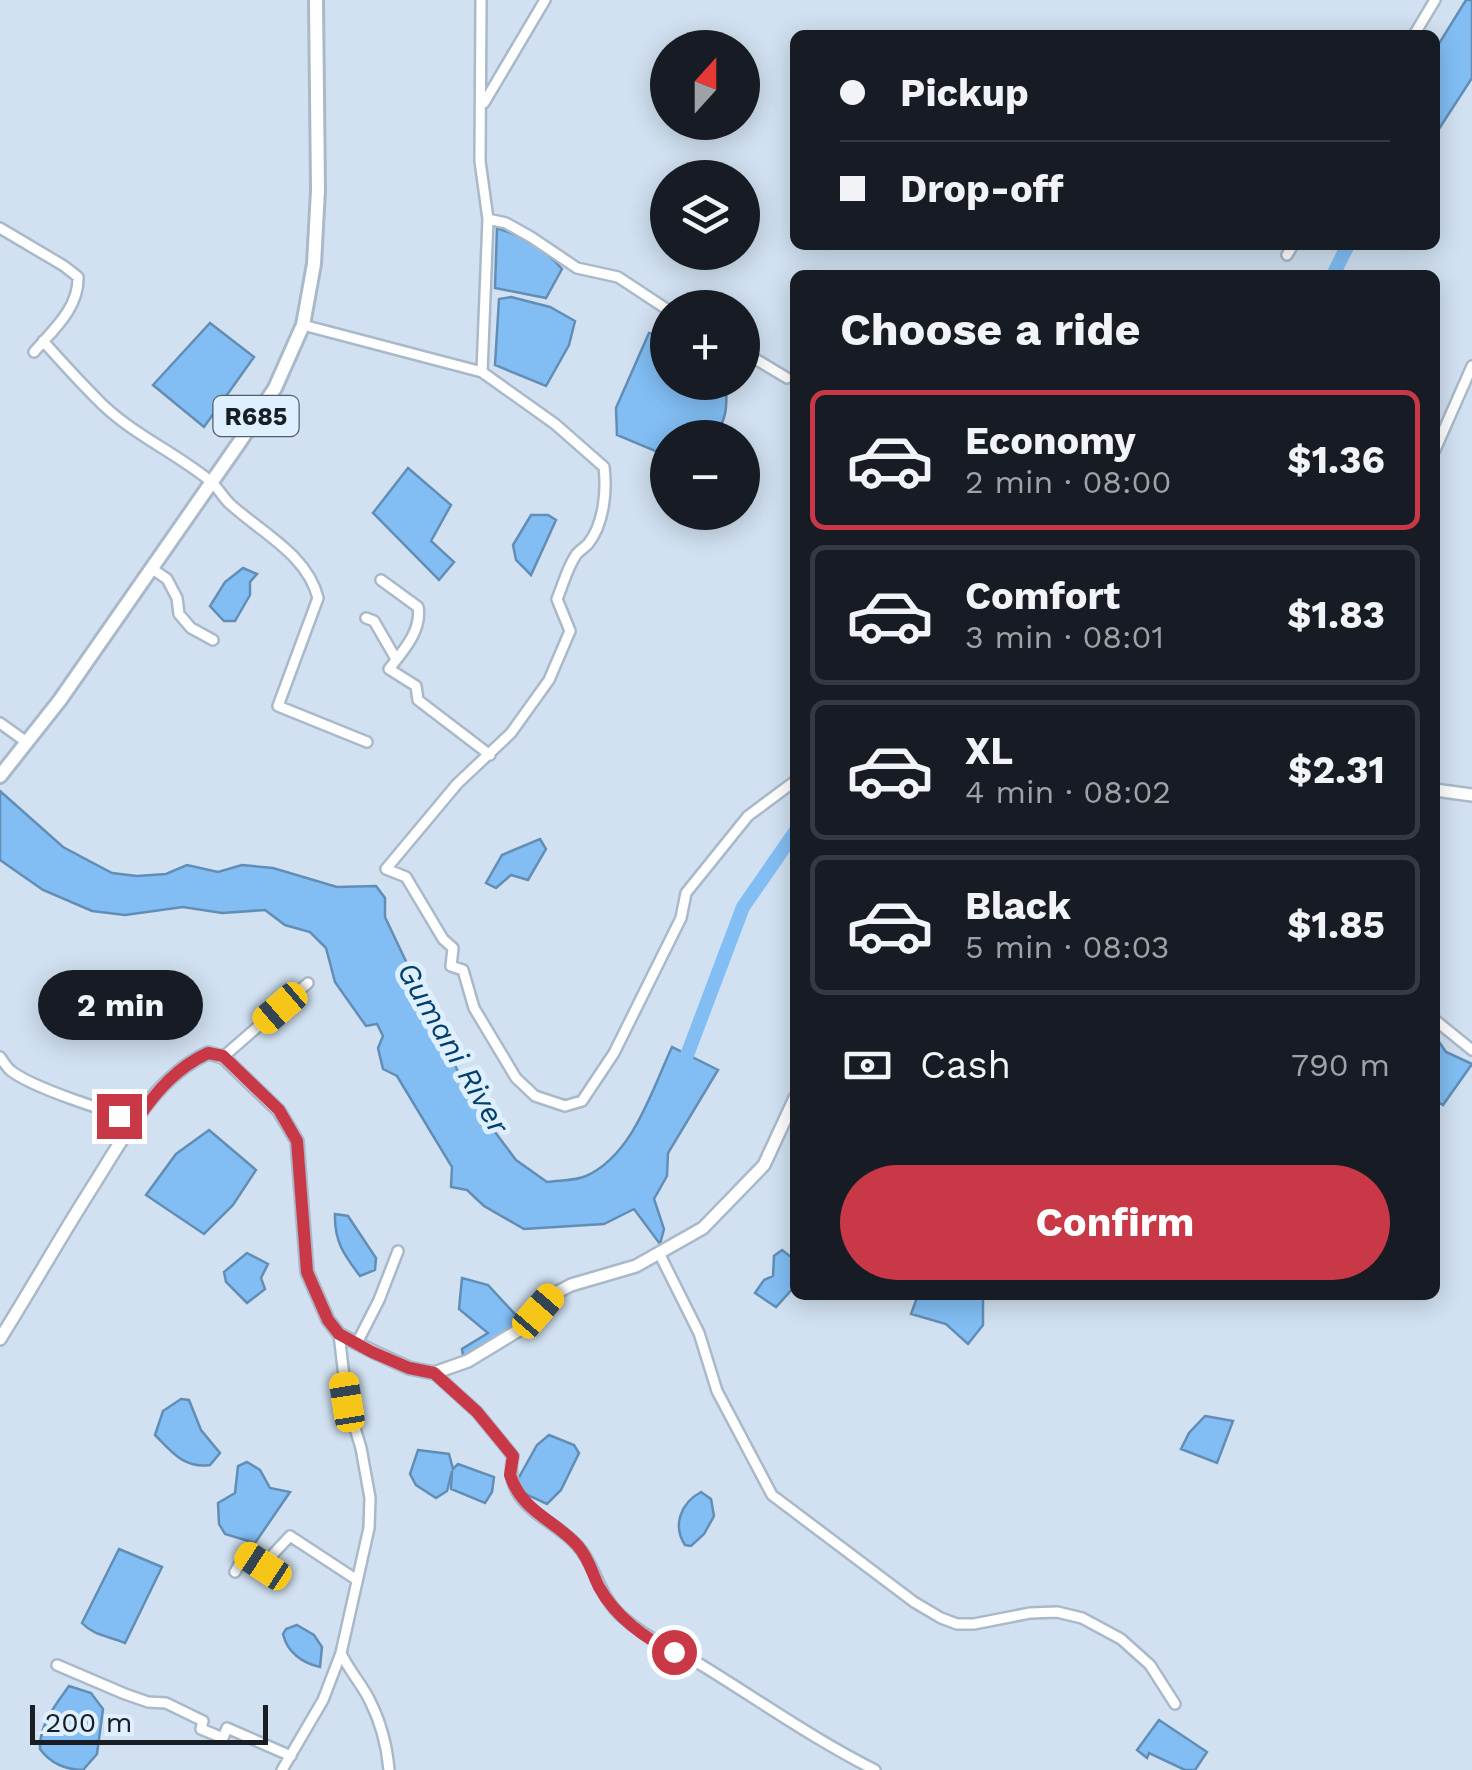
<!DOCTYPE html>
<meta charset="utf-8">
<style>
body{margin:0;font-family:"Work Sans",sans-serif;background:#242831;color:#f1f3f6;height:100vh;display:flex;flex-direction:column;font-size:38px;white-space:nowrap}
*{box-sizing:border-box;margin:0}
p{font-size:32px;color:#9ea1a6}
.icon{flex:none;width:55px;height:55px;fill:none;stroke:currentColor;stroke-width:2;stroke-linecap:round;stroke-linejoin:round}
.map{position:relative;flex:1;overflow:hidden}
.details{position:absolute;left:790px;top:270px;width:650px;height:1030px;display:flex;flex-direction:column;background:#171b24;border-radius:15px;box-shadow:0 5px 25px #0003}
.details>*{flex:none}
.banner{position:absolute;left:790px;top:30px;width:650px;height:220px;border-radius:15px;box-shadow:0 5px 25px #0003;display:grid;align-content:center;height:220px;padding:0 50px;background:#171b24}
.needle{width:65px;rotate:21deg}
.fabs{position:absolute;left:650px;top:30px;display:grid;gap:20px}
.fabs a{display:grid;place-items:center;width:110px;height:110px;border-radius:50%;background:#171b24;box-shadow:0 5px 25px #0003;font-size:50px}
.scale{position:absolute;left:30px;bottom:25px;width:238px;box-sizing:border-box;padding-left:10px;border:5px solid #181e24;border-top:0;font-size:28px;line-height:35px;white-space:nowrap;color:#181e24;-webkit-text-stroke:8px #deefff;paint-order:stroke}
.end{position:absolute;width:45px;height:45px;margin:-22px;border:12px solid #c83846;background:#fff;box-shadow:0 0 0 5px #fff}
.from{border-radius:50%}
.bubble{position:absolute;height:70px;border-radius:35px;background:#171b24;box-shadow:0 5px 25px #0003;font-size:32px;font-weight:700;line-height:70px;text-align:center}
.car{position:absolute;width:30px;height:60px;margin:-30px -15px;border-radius:12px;box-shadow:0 0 8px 2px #0007;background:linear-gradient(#f5c518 24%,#345 0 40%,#f5c518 0 76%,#345 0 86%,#f5c518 0)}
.banner b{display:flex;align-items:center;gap:35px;height:95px;font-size:38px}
.banner b+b{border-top:2px solid #363941}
.banner i{width:25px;height:25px;background:#f1f3f6}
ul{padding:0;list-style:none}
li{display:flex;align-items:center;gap:30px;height:140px;margin:0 20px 15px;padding:0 30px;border:5px solid #363941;border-radius:15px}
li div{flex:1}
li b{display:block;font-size:38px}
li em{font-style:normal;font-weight:700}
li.on{border-color:#c83846}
li>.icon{width:90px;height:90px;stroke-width:1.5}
h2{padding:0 50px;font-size:45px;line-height:120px}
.pay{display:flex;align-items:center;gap:25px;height:110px;padding:0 50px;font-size:38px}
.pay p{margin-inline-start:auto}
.button{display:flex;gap:20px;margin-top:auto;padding:20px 50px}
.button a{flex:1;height:115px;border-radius:60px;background:#c83846;color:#fff;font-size:40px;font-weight:700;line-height:115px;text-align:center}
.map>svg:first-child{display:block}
</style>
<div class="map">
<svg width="1472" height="1770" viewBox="0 0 1472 1770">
<rect width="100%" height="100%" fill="#d1e1f1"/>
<path fill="#82bef4" stroke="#628eb6" stroke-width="2.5" d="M1466,0H1472V78L1435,135V50Z
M497,228C521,236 545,249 562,269L546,298L495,288Z
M511,297L550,307L575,321L569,345L546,386L495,365L499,299Z
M210,323L254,357L204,427L153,385Z
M649,333L667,336L668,382L726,383C727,404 728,421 712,437L668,438L667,456L617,435L616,408Z
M408,468L451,505L431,541L454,562L439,580L373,513Z
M531,515H548L556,520L531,575L516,560L513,545Z
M243,568L257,574L250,582V595L235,621H224L210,606L225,582Z
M0,791L63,847L112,873L137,876L166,874L187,865L218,872L242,865L273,868L337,887L376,886L385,898V917L462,1080L486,1120L516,1160L547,1182C559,1180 575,1181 586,1176C633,1155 652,1090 672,1047L718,1070L668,1153L667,1176L654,1199L664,1229L660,1244L634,1209L604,1224L524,1229L484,1206L467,1190L451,1187L452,1167L397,1076L383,1069L378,1048L383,1036L377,1024L366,1026L335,982L326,948L310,932L285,925L265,910L222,913L183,907L125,915L92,911L43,890L0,860Z
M540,839L546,849L528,880L511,875L496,888L486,883L502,855Z
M1435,1036L1446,1052L1472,1064L1443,1105L1435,1100Z
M209,1130L256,1170L233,1205L204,1234L146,1195L176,1154Z
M335,1214L348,1216L376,1258L375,1270L360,1276C344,1255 334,1241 335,1214Z
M782,1250L795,1260V1286L776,1307L755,1293L764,1280L773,1276L774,1256Z
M247,1253L268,1264L261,1278L265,1289L247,1303L226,1282L224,1272Z
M462,1278L488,1285L524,1324L463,1356L462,1349L488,1333L459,1309Z
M918,1295H983V1325L968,1344L946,1324L911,1314Z
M181,1399L189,1400L201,1430L220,1453L210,1465C184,1469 171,1451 155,1435L163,1411Z
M1205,1416L1233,1421L1217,1463L1181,1449L1189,1433Z
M549,1435L574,1445L579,1453L561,1490L547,1504L519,1491L517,1481L537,1445Z
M418,1450L449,1454L453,1469L458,1464L494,1477L492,1492L485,1503L451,1489L452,1471L447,1491L436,1498L416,1485L410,1474Z
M247,1462L260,1470L270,1488L290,1492L255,1543L225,1534L219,1524L218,1503L235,1493L238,1466Z
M701,1492L711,1499L714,1516L704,1534L691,1546L685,1545C672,1525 681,1503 701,1492Z
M119,1549L162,1567L125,1643C109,1636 94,1636 82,1623Z
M297,1625L314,1635L322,1647L320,1667C302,1663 287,1652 283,1634L286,1629Z
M69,1686L91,1693L103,1709L97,1754L83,1770C66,1770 50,1763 40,1749C39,1725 56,1704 69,1686Z
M1159,1720L1207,1752L1195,1770H1185L1149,1753L1147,1758L1137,1750Z"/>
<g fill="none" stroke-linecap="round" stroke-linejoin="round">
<path stroke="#82bef4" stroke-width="14" d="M1333,275L1348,245
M681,1071L743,907L795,832"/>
<g stroke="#aab9c9" stroke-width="14">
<path id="street" d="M481,0L480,161L488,219L482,372
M1414,35L1435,0
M484,103L545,0
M488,219L506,223L531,237L577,268L618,277L668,310
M0,228L64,266L78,277C79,308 53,330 34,352
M1287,255L1293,245
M303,325L482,372L555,424L604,467C607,491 604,524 588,544C584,548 579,551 576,555C567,568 563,585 557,599L570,631L549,680L511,733L457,784L386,869L406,877L443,939L453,948L451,966L463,970L474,1008L516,1078L535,1096L565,1106L582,1101L614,1053L681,918L686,893L748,816L795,781
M43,341C60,360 78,380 96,398C128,432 173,451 209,480C217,486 222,496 229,503C260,532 307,554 318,598L278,706L367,742
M742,351L787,378
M1435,450L1472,366
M151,568L167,579L177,598L179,614L191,628L213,640
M381,580L418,607C422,631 403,651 389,669L416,686L418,700L490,755
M366,618L374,621L396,659
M0,723L25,741
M1435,1020L1472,1050
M0,1057C3,1061 6,1066 10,1070C29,1086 114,1116 139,1117
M223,1057L308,983
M660,1255L699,1333L717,1391L772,1495L914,1602L941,1618L957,1624H974L1030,1613L1057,1612L1082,1618L1121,1639L1150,1665L1175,1704
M339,1334L347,1402L361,1448L370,1498L369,1528L341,1653C349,1671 362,1684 370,1701C381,1723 387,1746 389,1770
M357,1343L379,1300L398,1251
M434,1373L477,1412L513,1456C502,1504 548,1516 575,1543C595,1563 598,1593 619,1614C647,1640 673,1647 703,1666C760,1701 815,1740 875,1770
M235,1572L245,1554L263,1565L290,1536L357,1580
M57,1665L125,1694L148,1702L166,1703L203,1721L201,1729L223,1738L227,1728L291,1756
M282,1770L323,1700L341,1653"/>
</g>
<g stroke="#aab9c9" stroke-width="16">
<path id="secondary" d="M1435,790L1472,795
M0,1339C32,1288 61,1236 93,1186C124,1137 154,1078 208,1053L223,1057L279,1111L297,1141L307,1272L328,1320L339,1334L372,1351L409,1368L434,1373L468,1361L524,1327L552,1295L571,1285L636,1266L703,1228L764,1165L795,1098"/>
</g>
<g stroke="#aab9c9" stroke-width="18">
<path id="primary" d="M0,776L60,700L241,440L275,388L303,325L314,264L318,190L316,0"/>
</g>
<use href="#street" stroke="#fff" stroke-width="9"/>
<use href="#secondary" stroke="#fff" stroke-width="11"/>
<use href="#primary" stroke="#fff" stroke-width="12"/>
</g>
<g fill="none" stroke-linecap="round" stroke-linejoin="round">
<path stroke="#c83846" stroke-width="12" d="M119,1116L138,1118C157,1090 178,1067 208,1053L223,1056L279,1110L297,1141L307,1272L328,1320L339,1334L372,1352L409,1368L434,1373L477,1412L513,1456L510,1475C523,1513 554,1519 578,1546C589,1559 592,1573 599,1587C615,1616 645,1639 674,1652"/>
</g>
<g text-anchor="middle" stroke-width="10" stroke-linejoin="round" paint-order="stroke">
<rect fill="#deefff" stroke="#535d66" stroke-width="2.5" x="213.5" y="396" width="85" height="40" rx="8"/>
<g font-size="25" font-weight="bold" fill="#181e24">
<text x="256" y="425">R685</text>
</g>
<g font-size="30" font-style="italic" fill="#02406b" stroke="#deefff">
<text transform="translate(453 1048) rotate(60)" y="10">Gumani River</text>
</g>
</g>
</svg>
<div class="fabs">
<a><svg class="needle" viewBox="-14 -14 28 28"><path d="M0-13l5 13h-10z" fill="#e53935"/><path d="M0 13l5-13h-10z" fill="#9ea1a6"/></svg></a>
<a><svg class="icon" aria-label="layers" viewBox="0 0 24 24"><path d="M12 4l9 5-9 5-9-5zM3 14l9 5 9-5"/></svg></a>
<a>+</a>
<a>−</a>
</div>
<div class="scale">200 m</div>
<i class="end from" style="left:674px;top:1652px"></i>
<i class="end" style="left:119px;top:1116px"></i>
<div class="bubble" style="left:38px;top:970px;width:165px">2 min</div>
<i class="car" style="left:280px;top:1008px;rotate:229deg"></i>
<i class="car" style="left:538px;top:1311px;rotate:41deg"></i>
<i class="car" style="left:347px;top:1402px;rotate:351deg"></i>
<i class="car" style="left:263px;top:1566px;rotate:303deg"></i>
<div class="banner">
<b><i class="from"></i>Pickup</b>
<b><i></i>Drop-off</b>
</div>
<section class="details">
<h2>Choose a ride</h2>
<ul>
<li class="on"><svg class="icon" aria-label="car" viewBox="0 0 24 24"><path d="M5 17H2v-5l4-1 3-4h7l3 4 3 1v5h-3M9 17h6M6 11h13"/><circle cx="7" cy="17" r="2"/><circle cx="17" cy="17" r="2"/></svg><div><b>Economy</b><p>2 min · 08:00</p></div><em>$1.36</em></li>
<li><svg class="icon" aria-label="car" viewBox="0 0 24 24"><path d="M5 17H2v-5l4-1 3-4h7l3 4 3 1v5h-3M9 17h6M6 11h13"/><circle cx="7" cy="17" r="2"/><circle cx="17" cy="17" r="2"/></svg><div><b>Comfort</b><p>3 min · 08:01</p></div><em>$1.83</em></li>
<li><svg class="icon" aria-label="car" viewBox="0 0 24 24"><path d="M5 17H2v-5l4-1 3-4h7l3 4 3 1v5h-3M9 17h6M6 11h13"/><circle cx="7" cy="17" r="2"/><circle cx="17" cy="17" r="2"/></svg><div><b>XL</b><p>4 min · 08:02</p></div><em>$2.31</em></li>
<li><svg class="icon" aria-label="car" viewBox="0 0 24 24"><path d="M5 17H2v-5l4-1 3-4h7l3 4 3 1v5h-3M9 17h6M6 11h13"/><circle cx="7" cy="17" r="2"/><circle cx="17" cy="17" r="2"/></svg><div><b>Black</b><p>5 min · 08:03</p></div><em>$1.85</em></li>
</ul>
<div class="pay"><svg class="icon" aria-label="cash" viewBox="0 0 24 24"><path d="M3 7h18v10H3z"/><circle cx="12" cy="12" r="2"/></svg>Cash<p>790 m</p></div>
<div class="button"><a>Confirm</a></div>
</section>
</div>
